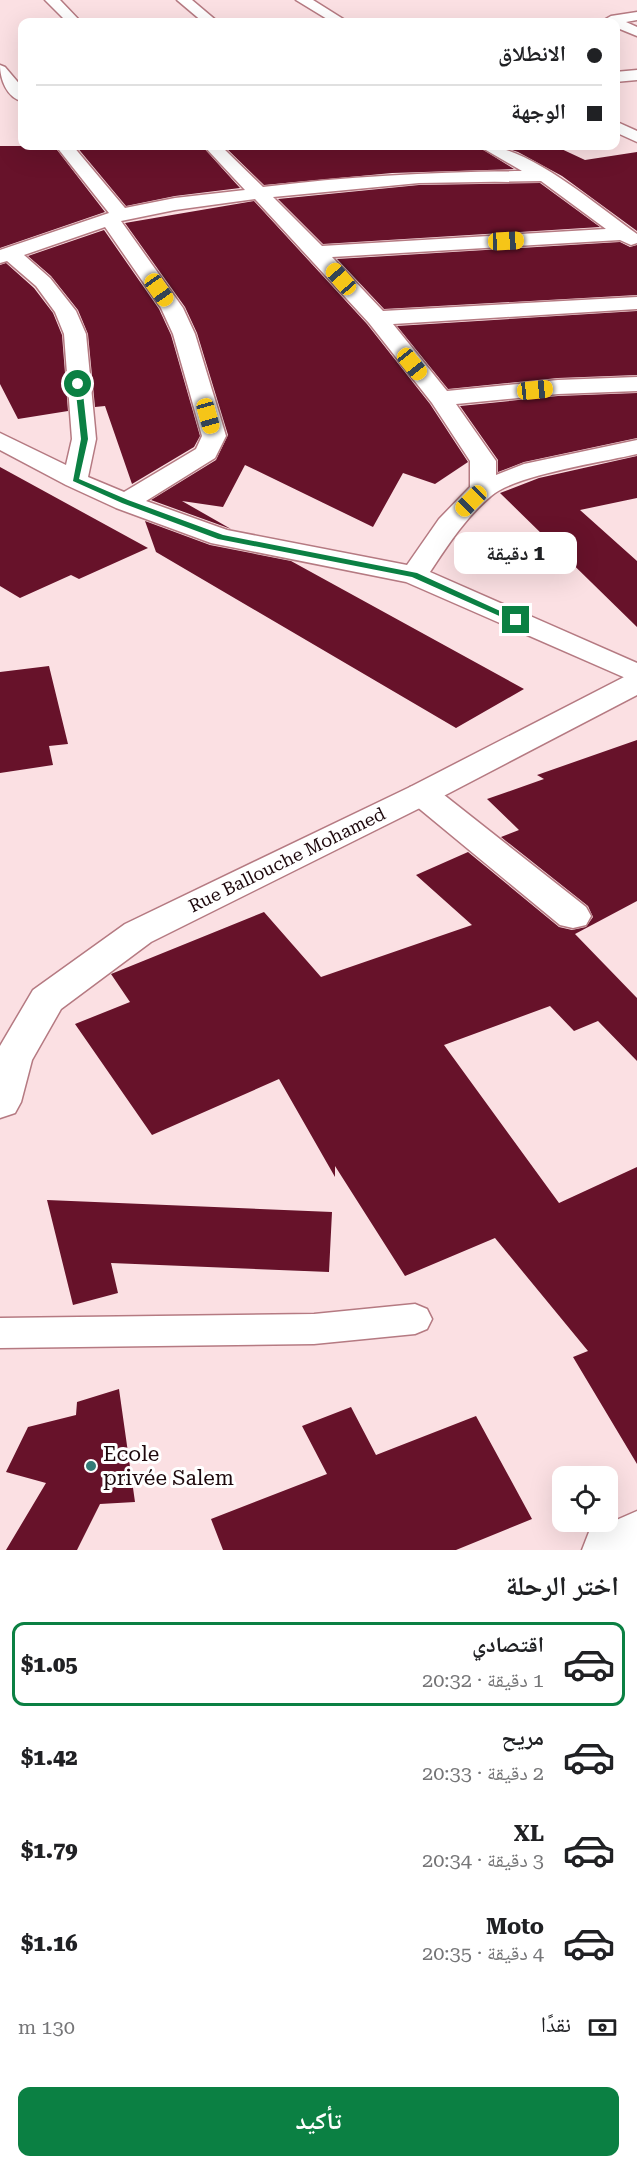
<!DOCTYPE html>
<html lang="ar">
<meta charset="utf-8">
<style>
body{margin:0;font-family:"Roboto Serif","Noto Naskh Arabic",serif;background:#f6f6f6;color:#202124;direction:rtl;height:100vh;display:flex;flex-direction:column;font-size:22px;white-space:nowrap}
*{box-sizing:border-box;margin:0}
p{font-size:20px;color:#757577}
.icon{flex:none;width:33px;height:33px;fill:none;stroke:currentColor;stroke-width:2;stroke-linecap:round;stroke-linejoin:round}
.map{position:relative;height:1550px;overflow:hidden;direction:ltr}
.side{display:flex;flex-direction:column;background:#fff;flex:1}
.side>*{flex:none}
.banner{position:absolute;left:18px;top:18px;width:602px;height:132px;border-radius:12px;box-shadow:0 6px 24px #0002;direction:rtl;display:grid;align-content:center;height:132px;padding:0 18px;background:#fff}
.fabs{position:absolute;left:552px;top:1466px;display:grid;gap:12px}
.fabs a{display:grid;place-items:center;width:66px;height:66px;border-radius:12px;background:#fff;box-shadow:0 6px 24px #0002;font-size:30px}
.end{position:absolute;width:27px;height:27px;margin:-14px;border:8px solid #0b8043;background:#fff;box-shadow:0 0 0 3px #fff}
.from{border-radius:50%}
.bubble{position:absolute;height:42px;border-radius:12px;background:#fff;box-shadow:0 6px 24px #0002;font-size:20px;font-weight:800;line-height:42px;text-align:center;direction:rtl}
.car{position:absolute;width:18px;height:36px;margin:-18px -9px;border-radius:8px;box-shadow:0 0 4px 2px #0007;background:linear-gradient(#f5c518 24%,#345 0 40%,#f5c518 0 76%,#345 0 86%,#f5c518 0)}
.banner b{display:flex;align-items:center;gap:21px;height:57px;font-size:22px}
.banner b+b{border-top:2px solid #e0e0e0}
.banner i{width:15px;height:15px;background:#202124}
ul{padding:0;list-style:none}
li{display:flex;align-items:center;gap:18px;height:84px;margin:0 12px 9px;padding:0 6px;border:3px solid transparent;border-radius:12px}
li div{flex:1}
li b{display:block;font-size:22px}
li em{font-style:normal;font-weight:800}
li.current{border-color:#0b8043}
li>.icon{width:54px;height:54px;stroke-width:1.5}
h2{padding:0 18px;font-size:27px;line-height:72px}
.pay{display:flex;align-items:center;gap:15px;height:66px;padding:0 18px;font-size:22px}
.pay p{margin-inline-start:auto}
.button{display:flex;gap:12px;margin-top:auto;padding:12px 18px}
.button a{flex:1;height:69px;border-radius:12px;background:#0b8043;color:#fff;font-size:24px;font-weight:800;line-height:69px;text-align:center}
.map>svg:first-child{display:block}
</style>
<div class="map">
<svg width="637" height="1550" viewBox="0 0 637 1550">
<rect width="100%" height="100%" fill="#fbe0e3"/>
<path fill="#67122a" d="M0,146H54L105,212L0,248Z
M76,146H202L240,188L175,196L126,206Z
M224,146H477L514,169L392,173L264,185Z
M499,146H555L585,160L637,152V231L562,176L518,152Z
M540,183L600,227L323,244L278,199L419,185Z
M254,201L367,324L430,404L468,462L435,484L403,473L373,527L245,465L223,507L182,501L231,529L151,500L216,460L228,435L197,333L185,307L125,223Z
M104,230L159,309L171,335L200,436L194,447L132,484L105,406L95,407L88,334L78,310L51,276L28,256Z
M620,242L630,247L637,245V295L384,309L337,259Z
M6,263L34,288L53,313L62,335L68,411L18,419L0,384V265Z
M637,311V375L558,378L448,389L397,326Z
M637,393V438L524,462L498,472V460L460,406L558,396Z
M637,456V498L580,510L637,561V627L500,493L539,478Z
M0,467L148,548L79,579L71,575L20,598L0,586Z
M145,521L210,545L291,561L524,689L456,728L156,552Z
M49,666L68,744L49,746L53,765L0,773V672Z
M637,740V901L575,934L637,998V1061L598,1021L574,1031L550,1006L444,1045L559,1203L637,1167V1464L573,1357L588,1351L495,1238L405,1276L335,1166V1177L279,1079L152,1135L75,1024L130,1002L111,974L264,912L321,977L472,925L416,875L468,852L559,927L572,930L586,927L593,917L588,906L501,837L519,830L487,799L544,779L537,775Z
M47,1200L332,1212L329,1272L111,1263L118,1293L73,1305Z
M119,1389L135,1502L100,1504L77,1550H6L46,1483L6,1472L28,1427L76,1415L77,1402Z
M351,1407L376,1455L476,1416L532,1519L456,1550H223L211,1519L327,1474L302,1426Z"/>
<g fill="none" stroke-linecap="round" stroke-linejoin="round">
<g stroke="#b57a82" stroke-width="3">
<path id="service" d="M415,1304L427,1309L432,1319L427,1329L415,1334L314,1344L0,1348V1318L314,1314Z"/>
</g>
<g stroke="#b57a82" stroke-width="3">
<path id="minor" d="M45,0H60L81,22H67Z
M177,0H192L218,22H203Z
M296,0H313L348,22H332Z
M637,12V20L626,22L637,27V36L615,27V22L604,20L611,16Z
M0,65L5,67L22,87V101C7,98 0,79 0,65Z
M637,70V80L615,82V72Z
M615,121L637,131V142L615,132Z
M56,146H73L125,208L175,198L245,190L204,146H221L263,187C350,176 435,172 522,171L479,146C523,141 600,208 637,234V243L631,245L620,240L332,257L383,311L637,297V309L393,324L447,391L558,380L637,377V391L558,394L456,404L496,461V475L524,464L637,440V454C603,462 515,475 491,496C466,517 448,545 430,572L637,663V683L406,582L211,543L116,508L66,485L0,450V433L66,465L72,439L64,334L55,312L36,286L7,261L0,263V250L109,213ZM541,181L606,229L322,246L273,197L419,183ZM255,199L369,323L432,403L470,461V487L439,519L407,565L227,530L146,501L215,458L226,436L195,334L183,308L121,221L175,210ZM105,227L161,308L173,334L202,436L196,449L124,492L88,477L96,439L86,334L76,311L50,278L24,255Z
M422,784L434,787L586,907L591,916L586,925L573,928L560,925L410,801L405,794L410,787Z
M637,1511V1550H582L589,1532Z"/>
</g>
<g stroke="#b57a82" stroke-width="3">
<path id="tertiary" d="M637,674V695L434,801L151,942L61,1009L32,1060L21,1102L15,1113L0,1118V1046L33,990L125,924L410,787L626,676Z"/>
</g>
<use href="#service" fill="#fff" fill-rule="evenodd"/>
<use href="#minor" fill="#fff" fill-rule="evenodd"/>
<use href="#tertiary" fill="#fff" fill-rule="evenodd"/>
</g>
<path fill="#0b8043" d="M78,382L82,384L88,439L79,479L128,500L223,535L417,573L520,620L513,622L412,577L218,539L122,503L73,481L81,439L75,384Z"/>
<circle fill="#327b77" stroke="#fff" stroke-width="2" cx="91" cy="1466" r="6"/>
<g text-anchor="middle" stroke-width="6" stroke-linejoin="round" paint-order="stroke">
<g font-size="18" fill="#1d080c" stroke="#fff">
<text transform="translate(287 860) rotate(-26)" y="6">Rue Ballouche Mohamed</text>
</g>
<g font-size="21" fill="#1d080c" stroke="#fff" text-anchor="start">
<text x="103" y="1461">Ecole<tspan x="103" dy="24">privée Salem</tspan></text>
</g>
</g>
</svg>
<div class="fabs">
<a><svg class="icon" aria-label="locate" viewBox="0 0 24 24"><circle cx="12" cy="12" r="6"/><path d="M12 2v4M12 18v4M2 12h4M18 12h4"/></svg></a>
</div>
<i class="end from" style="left:78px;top:384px"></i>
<i class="end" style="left:516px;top:620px"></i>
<div class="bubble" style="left:454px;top:532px;width:123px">1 دقيقة</div>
<i class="car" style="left:506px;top:241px;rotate:87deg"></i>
<i class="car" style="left:341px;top:279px;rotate:319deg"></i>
<i class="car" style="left:159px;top:290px;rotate:145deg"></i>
<i class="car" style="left:412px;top:364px;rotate:141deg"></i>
<i class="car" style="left:535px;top:390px;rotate:84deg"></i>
<i class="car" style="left:208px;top:416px;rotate:164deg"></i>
<i class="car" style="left:471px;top:501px;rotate:225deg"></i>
<div class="banner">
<b><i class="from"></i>الانطلاق</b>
<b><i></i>الوجهة</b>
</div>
</div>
<section class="side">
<h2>اختر الرحلة</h2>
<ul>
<li class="current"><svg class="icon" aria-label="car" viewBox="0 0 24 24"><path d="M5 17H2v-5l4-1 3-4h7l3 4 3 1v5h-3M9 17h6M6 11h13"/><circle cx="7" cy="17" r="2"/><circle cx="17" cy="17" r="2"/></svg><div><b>اقتصادي</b><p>1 دقيقة · 20:32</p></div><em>$1.05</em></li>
<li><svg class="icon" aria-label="car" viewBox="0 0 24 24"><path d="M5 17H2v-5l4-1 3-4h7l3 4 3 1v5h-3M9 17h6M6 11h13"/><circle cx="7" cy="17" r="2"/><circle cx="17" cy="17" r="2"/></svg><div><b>مريح</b><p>2 دقيقة · 20:33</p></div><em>$1.42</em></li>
<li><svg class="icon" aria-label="car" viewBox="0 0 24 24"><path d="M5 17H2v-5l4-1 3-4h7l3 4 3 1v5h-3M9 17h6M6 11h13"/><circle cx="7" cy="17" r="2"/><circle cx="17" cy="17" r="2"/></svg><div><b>XL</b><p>3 دقيقة · 20:34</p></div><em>$1.79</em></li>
<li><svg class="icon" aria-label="car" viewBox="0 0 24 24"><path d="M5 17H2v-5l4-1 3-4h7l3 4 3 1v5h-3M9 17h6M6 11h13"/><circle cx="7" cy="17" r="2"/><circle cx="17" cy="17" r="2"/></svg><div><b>Moto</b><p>4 دقيقة · 20:35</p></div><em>$1.16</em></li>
</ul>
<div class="pay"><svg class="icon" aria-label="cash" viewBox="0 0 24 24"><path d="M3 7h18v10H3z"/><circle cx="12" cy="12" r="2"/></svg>نقدًا<p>130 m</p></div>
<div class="button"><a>تأكيد</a></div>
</section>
